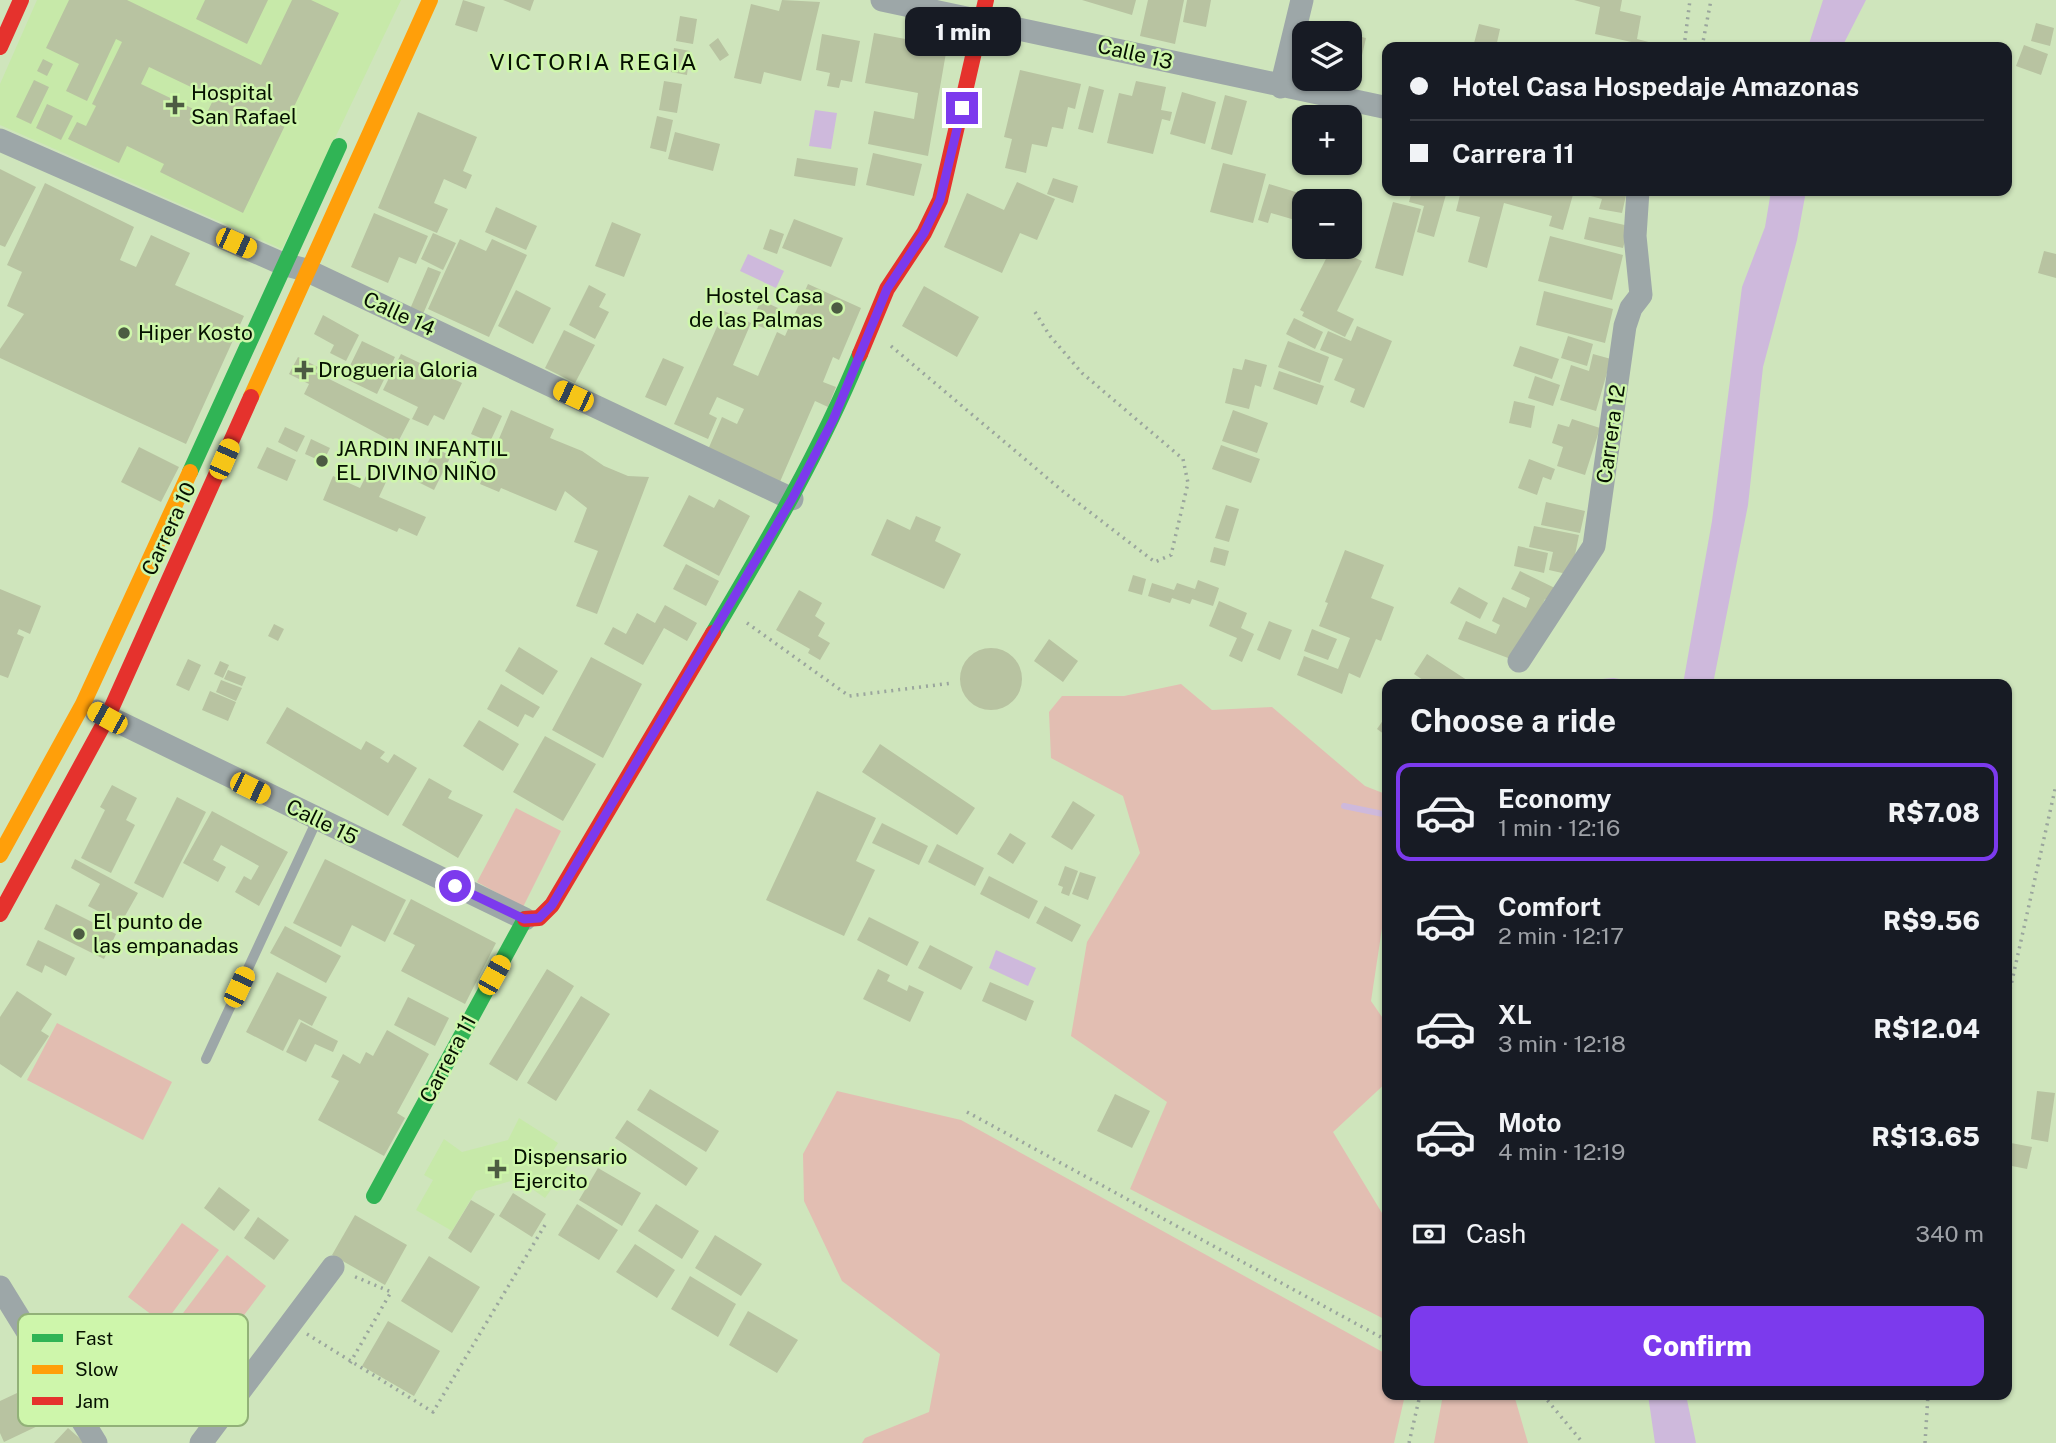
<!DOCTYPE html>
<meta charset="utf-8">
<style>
body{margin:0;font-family:"Public Sans",sans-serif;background:#20242c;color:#f1f3f6;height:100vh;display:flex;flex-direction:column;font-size:26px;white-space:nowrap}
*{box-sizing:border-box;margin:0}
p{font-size:23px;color:#9ea1a6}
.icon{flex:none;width:38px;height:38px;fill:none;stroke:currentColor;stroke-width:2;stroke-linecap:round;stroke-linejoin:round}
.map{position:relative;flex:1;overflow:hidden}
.details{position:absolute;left:1382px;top:679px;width:630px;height:721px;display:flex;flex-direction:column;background:#171b24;border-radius:14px;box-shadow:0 2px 5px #0004}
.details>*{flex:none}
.banner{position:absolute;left:1382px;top:42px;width:630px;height:154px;border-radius:14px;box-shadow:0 2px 5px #0004;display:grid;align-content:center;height:154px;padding:0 28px;background:#171b24}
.fabs{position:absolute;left:1292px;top:21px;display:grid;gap:14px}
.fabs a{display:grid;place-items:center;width:70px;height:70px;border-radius:14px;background:#171b24;box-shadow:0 2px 5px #0004;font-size:35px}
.end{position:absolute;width:32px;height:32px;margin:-16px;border:9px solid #7c3aed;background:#fff;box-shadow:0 0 0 4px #fff}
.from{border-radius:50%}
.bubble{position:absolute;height:49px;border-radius:14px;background:#171b24;box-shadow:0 2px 5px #0004;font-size:23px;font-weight:800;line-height:49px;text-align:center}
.car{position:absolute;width:21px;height:42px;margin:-21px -10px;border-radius:9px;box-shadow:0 0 5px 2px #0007;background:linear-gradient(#f5c518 24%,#345 0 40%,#f5c518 0 76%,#345 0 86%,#f5c518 0)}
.banner b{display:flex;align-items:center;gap:24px;height:66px;font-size:26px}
.banner b+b{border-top:2px solid #363941}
.banner i{width:18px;height:18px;background:#f1f3f6}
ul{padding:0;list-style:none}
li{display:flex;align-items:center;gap:21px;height:98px;margin:0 14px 10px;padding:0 14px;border:4px solid transparent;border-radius:14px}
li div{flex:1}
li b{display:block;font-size:26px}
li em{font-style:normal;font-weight:800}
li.current{border-color:#7c3aed}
li>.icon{width:63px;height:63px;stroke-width:1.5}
h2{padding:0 28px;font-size:32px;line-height:84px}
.pay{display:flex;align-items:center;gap:18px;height:77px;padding:0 28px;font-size:26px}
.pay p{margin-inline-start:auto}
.action{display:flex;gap:14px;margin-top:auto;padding:14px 28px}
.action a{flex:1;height:80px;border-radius:14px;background:#7c3aed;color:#fff;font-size:28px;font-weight:800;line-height:80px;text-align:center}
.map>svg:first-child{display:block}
</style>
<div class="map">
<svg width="2056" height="1443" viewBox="0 0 2056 1443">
<rect width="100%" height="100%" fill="#cfe5bc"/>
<path fill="#c7e9a9" d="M37,0H401L282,249L0,125V84Z
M519,1118L558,1143L553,1151L570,1163L545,1198L518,1179L476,1191L452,1231L416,1210L433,1180L424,1175L444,1139L462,1152L508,1140Z"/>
<path fill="#e2bdb1" d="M516,808L561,831L523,907L477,882Z
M57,1023L172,1082L143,1140L27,1080Z
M182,1223L219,1250L164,1324L128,1297Z
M227,1255L266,1286L211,1359L171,1329Z"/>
<path fill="#e2beb2" d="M1181,684L1212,710L1272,707L1365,786L1388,795V912L1384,915L1371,1001L1382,1017L1388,1019V1081L1333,1132L1388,1223V1321L1130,1189L1167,1102L1071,1036L1087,942L1140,853L1123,796L1051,758L1049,712L1062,696H1124Z
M837,1091L961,1120L1388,1355V1395H1405L1394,1443H862L865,1438L929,1412L940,1354L842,1281L804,1201L803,1154Z
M1443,1395H1514L1528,1443H1434Z"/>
<path fill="#ceb9dc" d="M1823,0H1866L1842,47H1808Z
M815,110L837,113L831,149L809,146Z
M1771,191H1806L1797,240L1763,367L1748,505L1713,684H1683L1712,521L1742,287L1765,227Z
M748,254L784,271L776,288L740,271Z
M996,950L1036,968L1028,986L989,968Z
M1648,1395H1686L1696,1443H1655Z"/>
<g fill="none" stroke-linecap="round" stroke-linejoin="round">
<path stroke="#ceb9dc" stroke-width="6" d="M1582,684L1613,681L1631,684
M1344,806L1388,815"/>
</g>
<path fill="#b8c3a1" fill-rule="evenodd" d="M69,0H127L261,65L292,0H311L339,13L243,213L160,172L164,164L127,146L119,163L68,139L77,122L86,126L96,106L92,104L122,42L116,39L87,101L66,91L79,64L46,48ZM149,67L214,98L206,115L141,84Z
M205,0H268L247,44L196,19Z
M463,0L485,7L477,32L455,25Z
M503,0H534L530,11Z
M782,0L820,2L801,81L764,72L761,84L734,78L751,4L779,11Z
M1082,0H1136L1132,15Z
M1148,0H1184L1175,44L1140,36Z
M1187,0H1211L1206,27L1183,22Z
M1574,0H1622L1620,11L1641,16L1637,39L1668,47H1635L1636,43L1595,34L1600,7Z
M680,16L697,19L693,44L676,41Z
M2036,23L2054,28L2050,46L2031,41Z
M1479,24L1500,29L1496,47H1473Z
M1318,26L1343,32V33H1316Z
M874,33L947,47L928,156L868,144L874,111L914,119L918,93L865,83Z
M822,34L860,41L852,82L841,80L839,88L827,86L830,73L816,70Z
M1349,34L1366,38L1357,77L1349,75Z
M718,38L729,55L720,61L709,45Z
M2024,45L2048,54L2041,75L2016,66Z
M674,48L690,51L687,75L671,72Z
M43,59L53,64L47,76L37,71Z
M1020,70L1081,84L1075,109L1068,107L1063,129L1052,127L1047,147L1032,144L1026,173L1005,168L1012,139L1004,137Z
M34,80L49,87L31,124L16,117Z
M664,81L682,84L677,113L659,110Z
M1136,81L1166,87L1161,110L1172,112L1170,121L1162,119L1153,154L1107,143L1119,93L1132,96Z
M1089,86L1104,90L1093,133L1078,129Z
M1182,92L1216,102L1205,144L1170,134Z
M1225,95L1247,101L1232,155L1211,149Z
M47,104L73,116L61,140L36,128Z
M418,112L477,137L463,171L472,175L466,189L444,179L434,203L448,209L437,233L378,208Z
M657,116L673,120L666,152L650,148Z
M675,132L720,144L713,171L668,159Z
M873,153L922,164L914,196L866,185Z
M797,158L858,168L855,186L794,176Z
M1223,163L1266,174L1253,223L1210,212Z
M0,169L36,187L5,247L0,245Z
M1053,178L1078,186L1073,203L1047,194Z
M1017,182L1055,199L1037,240L1020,233L1002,273L944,247L967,193L1004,210Z
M45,183L134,227L120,260L136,267L151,235L190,253L175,285L244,316L186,444L0,358V349L24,314L7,306L22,272L7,265Z
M1269,184L1309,196L1308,201H1304L1302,222L1271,213L1268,223L1258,220Z
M1412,191H1447L1434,237L1417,232L1424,206L1409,202Z
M1461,191H1574L1563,230L1549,226L1552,216L1504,203L1487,268L1468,262L1480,217L1456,211Z
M1579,191H1627L1622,213L1599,209L1602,199L1579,193Z
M1393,202L1421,209L1403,276L1375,268Z
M496,207L537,226L526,250L485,232Z
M374,213L428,236L416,264L399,257L388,283L351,267Z
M1589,217L1629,226L1623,248L1584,239Z
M794,219L843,238L831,267L782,248Z
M612,222L641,234L624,277L595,266Z
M770,229L784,234L777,254L763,249Z
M433,233L456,243L443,270L421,259Z
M1550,236L1623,255L1612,300L1538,281Z
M460,239L486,251L492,239L527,255L489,337L428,309Z
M1332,247L1362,261L1337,311L1354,319L1345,337L1302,316L1304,312L1300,310Z
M2044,251L2056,254V278L2038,273Z
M428,267L441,272L423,314L410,309Z
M808,284L861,308L839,360L833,357L823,382L836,387L828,407L815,401L779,484L707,452L722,417L737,424L744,409L717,397L709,414L717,418L708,439L674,424L724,311L751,323L761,300L778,308L769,330L751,323L733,365L758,376L777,332L785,336Z
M589,285L606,294L599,307L609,312L595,339L569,325Z
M924,286L979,317L957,357L902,326Z
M516,290L551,308L533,344L498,326Z
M1544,291L1613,309L1605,343L1536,325Z
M323,315L359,335L346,361L330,353L334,345L314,334Z
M1294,318L1323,332L1315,349L1286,334Z
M1357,326L1392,341L1364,408L1350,402L1355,389L1334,380L1343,359L1320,350L1328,331L1351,341Z
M564,330L595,345L575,383L545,368Z
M1568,336L1593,344L1587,366L1561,358Z
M362,341L395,357L377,394L344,378Z
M1288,341L1329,357L1320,383L1278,367Z
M1520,346L1559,359L1552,379L1513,366Z
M401,354L462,383L444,420L434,415L428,426L412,419L418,407L383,390Z
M1593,354L1611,359L1596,411L1560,400L1571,365L1589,371Z
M298,357L318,367L315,372L410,419L397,444L304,394L309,384L289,374Z
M663,358L684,367L666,406L645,397Z
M1245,359L1267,365L1261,387L1255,385L1249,409L1225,403L1233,368L1242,370Z
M1279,371L1324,386L1317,405L1273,389Z
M1535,376L1560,385L1553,406L1528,398Z
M1514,401L1535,406L1531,428L1509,423Z
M483,407L502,416L490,442L471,434Z
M511,410L554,429L550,438L582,451L604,466L628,476L649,477L597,614L576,606L598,551L574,542L587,508L565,491L556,511L501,488L499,492L480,484Z
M1233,410L1268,423L1257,453L1222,441Z
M1572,419L1600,428L1585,475L1557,466L1563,447L1552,443L1558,424L1569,427Z
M285,427L305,436L297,452L278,442Z
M311,439L330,448L323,462L305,454Z
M1221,445L1260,459L1251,483L1212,469Z
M139,447L179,467L161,502L121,482Z
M267,447L296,460L287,481L257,468Z
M435,448L451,456L434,490L418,482Z
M1529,459L1555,469L1551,480L1543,477L1537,495L1518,488Z
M367,474L386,482L379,497L426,517L417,536L399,528L397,532L323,500L333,476L360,488Z
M689,495L714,508L719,499L750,516L719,576L663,546Z
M1546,502L1585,511L1580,533L1541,525Z
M1226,505L1239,509L1229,542L1215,538Z
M916,516L941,527L935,541L961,554L944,589L871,555L887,519L910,530Z
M1534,526L1579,535L1571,575L1549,570L1553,552L1529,547Z
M1518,546L1548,553L1544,573L1514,566Z
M1214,547L1229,551L1225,566L1210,562Z
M1345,550L1384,565L1371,598L1394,607L1381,641L1376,639L1360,678L1349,673L1342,694L1297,675L1304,656L1338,669L1350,638L1319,626L1328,603L1325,602Z
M686,564L719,581L706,606L673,589Z
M1520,571L1559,590L1553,603L1545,599L1516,661L1458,639L1466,621L1496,634L1500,625L1492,621L1503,597L1526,608L1530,598L1511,589Z
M1133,575L1146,579L1142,595L1128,591Z
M1198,580L1219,588L1213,606L1192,599L1190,604L1172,598L1170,603L1148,596L1152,583L1174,590L1177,583L1195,589Z
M1459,587L1488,603L1480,619L1450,603Z
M0,589L41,606L30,634L19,629L17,634L24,637L8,678L0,675Z
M799,590L822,603L815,616L825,623L818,636L830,643L820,660L808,653L810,649L776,630Z
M1219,601L1247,613L1241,628L1254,634L1242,662L1229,656L1237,638L1209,626Z
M665,605L697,623L687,641L664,628L643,665L604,644L613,627L626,634L637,613L655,623Z
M1269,621L1292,630L1280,660L1257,650Z
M274,624L284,629L278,641L268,636Z
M1312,629L1337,639L1328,660L1304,651Z
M1049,639L1078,661L1063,682L1034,661Z
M519,647L558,671L543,695L505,671Z
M960 679a31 31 0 1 1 62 0a31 31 0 1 1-62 0Z
M1427,654L1473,684H1429L1414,674Z
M591,657L642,684L603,758L552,730Z
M188,659L201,665L189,691L176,685Z
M220,661L229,665L223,678L214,674Z
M228,670L246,677L242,686L224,679Z
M221,680L242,688L236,701L216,692Z
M501,684L540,707L533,718L525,714L518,727L487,709Z
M210,691L236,702L228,721L202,710Z
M287,707L361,750L366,741L385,752L380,758L388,763L394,754L417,768L388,816L266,743Z
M1388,713V737L1377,729Z
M479,720L519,744L503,771L463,746Z
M545,736L596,764L563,821L513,792Z
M880,744L975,808L957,835L862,772Z
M429,778L452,791L448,798L483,815L458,858L402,825Z
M112,785L137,798L126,820L135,825L111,873L81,858L105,810L100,807Z
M817,791L876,818L856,861L875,870L844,936L766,900Z
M177,797L206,812L163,898L134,883Z
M1073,801L1095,815L1072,850L1051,837Z
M212,811L288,852L259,906L235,892L244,876L251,880L259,866L221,845L213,860L226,867L218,882L183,863Z
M882,823L928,846L919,865L872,843Z
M1010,833L1026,843L1013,864L997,854Z
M937,844L984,868L975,886L928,862Z
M75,859L138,893L121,923L88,906L100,884L71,868Z
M325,859L406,900L385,942L352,925L341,947L293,923Z
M1065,866L1078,871L1069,896L1061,893L1063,887L1058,885Z
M1080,872L1096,877L1088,900L1072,894Z
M989,876L1038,901L1029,919L980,894Z
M411,899L496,943L465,1004L401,971L415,945L393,934Z
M56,904L116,934L104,959L44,929Z
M1045,906L1081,925L1072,942L1036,923Z
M869,917L919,942L907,966L857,940Z
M285,926L341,956L326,983L270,953Z
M38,940L75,958L66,976L45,965L42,973L26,965Z
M930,945L973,967L961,990L918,968Z
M547,969L574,986L517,1081L489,1064Z
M878,969L890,975L887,981L907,991L909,985L924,992L910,1022L863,999Z
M277,972L327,997L312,1026L299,1019L283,1051L246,1032Z
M990,982L1034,1001L1026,1021L982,1001Z
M17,991L52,1014L41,1031L49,1036L21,1078L0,1064V1017Z
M581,996L610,1014L556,1101L527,1083Z
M408,997L449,1018L435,1046L394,1025Z
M301,1022L338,1041L333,1052L315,1044L306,1062L286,1052Z
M387,1030L429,1054L397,1113L405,1118L384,1156L318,1120L339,1081L331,1077L343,1054L360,1064L366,1052L373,1056Z
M650,1089L719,1131L706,1152L637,1110Z
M2037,1091L2055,1093L2048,1142L2031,1139Z
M1115,1094L1150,1111L1132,1148L1097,1131Z
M627,1120L698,1168L686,1186L615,1138Z
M2011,1143L2032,1147L2027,1169L2007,1165Z
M598,1168L641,1193L622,1226L579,1200Z
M219,1187L250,1210L234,1231L204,1208Z
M513,1193L546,1214L532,1237L499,1216Z
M471,1200L495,1214L471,1253L448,1238Z
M577,1204L618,1230L599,1260L558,1235Z
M656,1204L699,1231L682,1259L638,1231Z
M355,1215L407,1245L385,1285L332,1255Z
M258,1217L289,1240L274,1260L244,1238Z
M715,1235L762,1264L741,1296L695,1268Z
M635,1244L675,1270L657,1298L616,1272Z
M429,1256L480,1287L452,1333L401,1301Z
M690,1276L736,1304L718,1337L671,1309Z
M748,1311L798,1340L777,1373L729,1345Z
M388,1321L440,1351L414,1396L362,1366Z
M49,1378L65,1413L4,1442L0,1433V1401Z
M68,1428L85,1443H54Z"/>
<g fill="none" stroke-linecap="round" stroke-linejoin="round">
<path stroke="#9aa59d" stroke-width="3.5" stroke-dasharray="2 5" stroke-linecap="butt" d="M1684,47L1690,0
M1702,47L1711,0
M891,346L1065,493L1155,562L1171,555L1188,483L1183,459L1082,373L1050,336L1035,312
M747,623L849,696L952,683
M2007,1003L2056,785
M967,1112L1388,1341
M307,1334L433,1412L545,1225
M350,1363L391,1292L351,1275
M215,1364L227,1373
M1543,1395L1583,1443
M1409,1443L1420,1395
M1925,1443L1928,1395"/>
<path stroke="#9da7a8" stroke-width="10" d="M206,1059L317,820"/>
<path stroke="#9da7a8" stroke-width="23" d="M882,0L1388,108
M1281,87L1302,0
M0,140L283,264L306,270L792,499
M1519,661L1594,546L1625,326L1631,308L1641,295L1635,236L1638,191
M96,711L525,919
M0,1287L96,1443
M201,1443L333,1267"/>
<path stroke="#30b455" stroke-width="16" d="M190,472L339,146
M713,633C767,542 820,452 860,354
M374,1196L525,919"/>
<path stroke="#ff9f0a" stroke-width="16" d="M251,397L430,0
M0,855L83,704L190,472"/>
<path stroke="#e5322d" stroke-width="16" d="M0,47L21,0
M860,354L887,289L924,233L940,200L986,0
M0,914L107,718L251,397
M525,919L539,918L552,905L713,633"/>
</g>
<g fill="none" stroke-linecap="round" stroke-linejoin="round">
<path stroke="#7c3aed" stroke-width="9" d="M455,886L524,919L539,918L552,905L792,499L833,420L887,289L924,233L940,200L962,108"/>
</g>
<g fill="#4c5b42" stroke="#cef6ab" stroke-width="2.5">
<path d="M171.5 94.5h7v7h7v7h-7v7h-7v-7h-7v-7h7z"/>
<circle cx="837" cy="308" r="7"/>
<circle cx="124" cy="333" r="7"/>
<path d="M300.5 359.5h7v7h7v7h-7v7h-7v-7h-7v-7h7z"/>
<circle cx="322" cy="461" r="7"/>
<circle cx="79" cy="934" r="7"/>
<path d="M493.5 1158.5h7v7h7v7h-7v7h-7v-7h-7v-7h7z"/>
</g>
<g text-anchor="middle" stroke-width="5" stroke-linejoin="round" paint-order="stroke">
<g font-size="21" fill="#051000" stroke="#cef6ab">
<text transform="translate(1135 54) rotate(13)" y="7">Calle 13</text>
<text transform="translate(399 314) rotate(25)" y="7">Calle 14</text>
<text transform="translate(1611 434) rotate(-82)" y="7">Carrera 12</text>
<text transform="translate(169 529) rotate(-65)" y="7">Carrera 10</text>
<text transform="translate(322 822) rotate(26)" y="7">Calle 15</text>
<text transform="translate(448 1059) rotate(-62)" y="7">Carrera 11</text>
</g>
<g font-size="21" fill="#051000" stroke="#cef6ab" text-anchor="start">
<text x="191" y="100">Hospital<tspan x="191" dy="24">San Rafael</tspan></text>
<text x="823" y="303" text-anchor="end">Hostel Casa<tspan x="823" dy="24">de las Palmas</tspan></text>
<text x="138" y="340">Hiper Kosto</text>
<text x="318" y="377">Drogueria Gloria</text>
<text x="336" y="456">JARDIN INFANTIL<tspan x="336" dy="24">EL DIVINO NIÑO</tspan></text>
<text x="93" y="929">El punto de<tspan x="93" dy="24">las empanadas</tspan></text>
<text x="513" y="1164">Dispensario<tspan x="513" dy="24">Ejercito</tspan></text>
</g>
<g font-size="23" letter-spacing="2" fill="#051000" stroke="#cef6ab">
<text x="594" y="70">VICTORIA REGIA</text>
</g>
</g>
<rect x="18" y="1314" width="230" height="112" rx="10" fill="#cef6ab" stroke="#92b178" stroke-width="2"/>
<rect x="32" y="1334" width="31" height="8" fill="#30b455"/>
<rect x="32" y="1365" width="31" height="9" fill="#ff9f0a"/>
<rect x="32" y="1397" width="31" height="8" fill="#e5322d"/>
<g font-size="19" fill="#051000">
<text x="75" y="1345">Fast</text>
<text x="75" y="1376">Slow</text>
<text x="75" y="1408">Jam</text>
</g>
</svg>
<div class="fabs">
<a><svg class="icon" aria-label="layers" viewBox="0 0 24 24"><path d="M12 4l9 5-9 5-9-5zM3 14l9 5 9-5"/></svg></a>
<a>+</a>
<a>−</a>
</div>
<i class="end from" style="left:455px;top:886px"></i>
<i class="end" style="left:962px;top:108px"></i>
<div class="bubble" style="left:905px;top:7px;width:116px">1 min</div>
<i class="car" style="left:236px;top:243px;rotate:114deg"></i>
<i class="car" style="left:573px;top:396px;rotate:295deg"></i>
<i class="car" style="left:224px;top:459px;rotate:24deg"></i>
<i class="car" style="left:107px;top:718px;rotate:299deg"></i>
<i class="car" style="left:250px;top:788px;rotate:116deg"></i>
<i class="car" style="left:494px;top:975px;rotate:29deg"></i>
<i class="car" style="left:239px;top:987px;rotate:25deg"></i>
<div class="banner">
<b><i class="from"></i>Hotel Casa Hospedaje Amazonas</b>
<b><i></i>Carrera 11</b>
</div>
<section class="details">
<h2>Choose a ride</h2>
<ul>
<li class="current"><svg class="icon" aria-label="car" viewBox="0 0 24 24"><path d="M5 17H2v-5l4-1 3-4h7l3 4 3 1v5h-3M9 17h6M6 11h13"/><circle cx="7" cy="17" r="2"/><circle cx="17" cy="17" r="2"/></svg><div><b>Economy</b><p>1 min · 12:16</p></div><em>R$7.08</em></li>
<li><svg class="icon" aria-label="car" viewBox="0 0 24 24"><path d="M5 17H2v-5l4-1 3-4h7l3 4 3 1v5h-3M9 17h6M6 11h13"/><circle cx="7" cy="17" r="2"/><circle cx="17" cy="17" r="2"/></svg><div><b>Comfort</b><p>2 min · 12:17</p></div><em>R$9.56</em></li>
<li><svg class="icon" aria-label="car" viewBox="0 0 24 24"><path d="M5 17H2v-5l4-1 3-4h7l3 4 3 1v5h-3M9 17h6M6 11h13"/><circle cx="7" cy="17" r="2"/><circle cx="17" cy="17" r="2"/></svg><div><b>XL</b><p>3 min · 12:18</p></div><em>R$12.04</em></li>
<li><svg class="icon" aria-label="car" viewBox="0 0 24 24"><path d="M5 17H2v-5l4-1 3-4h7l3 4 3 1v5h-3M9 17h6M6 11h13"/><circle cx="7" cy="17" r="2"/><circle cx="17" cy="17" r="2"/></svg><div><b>Moto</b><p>4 min · 12:19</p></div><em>R$13.65</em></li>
</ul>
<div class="pay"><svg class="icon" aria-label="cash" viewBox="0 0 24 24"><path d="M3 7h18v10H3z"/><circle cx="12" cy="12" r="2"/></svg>Cash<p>340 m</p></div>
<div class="action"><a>Confirm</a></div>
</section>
</div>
